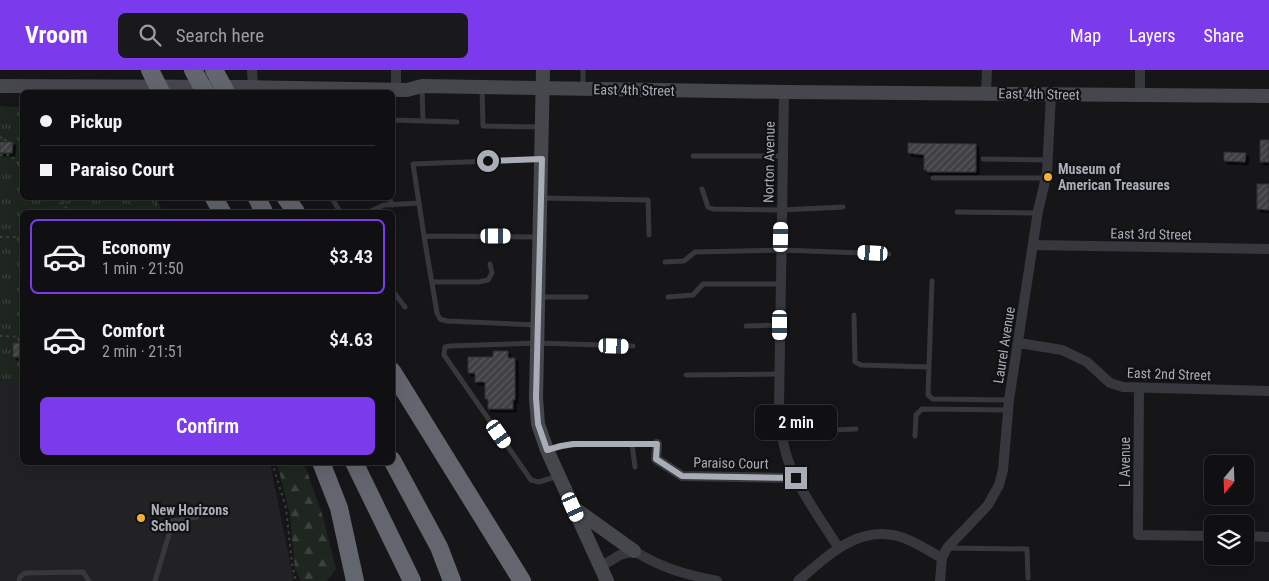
<!DOCTYPE html>
<meta charset="utf-8">
<style>
body{margin:0;font-family:"Roboto Condensed",sans-serif;background:#19191b;color:#f1f3f6;height:100vh;display:flex;flex-direction:column;font-size:19px;white-space:nowrap}
*{box-sizing:border-box;margin:0}
p{font-size:16px;color:#9c9d9f}
.icon{flex:none;width:28px;height:28px;fill:none;stroke:currentColor;stroke-width:2;stroke-linecap:round;stroke-linejoin:round}
.map{position:relative;flex:1;overflow:hidden}
.details{position:absolute;left:20px;top:140px;width:375px;height:255px;display:flex;flex-direction:column;background:#101012;border-radius:8px;box-shadow:0 5px 20px #0002,0 0 0 1px #303032}
.details>*{flex:none}
.hud{position:absolute;left:20px;top:20px;width:375px;height:110px;border-radius:8px;box-shadow:0 5px 20px #0002,0 0 0 1px #303032;display:grid;align-content:center;height:110px;padding:0 20px;background:#101012}
.needle{width:32px;rotate:199deg}
.fabs{position:absolute;left:1204px;top:385px;display:grid;gap:10px}
.fabs a{display:grid;place-items:center;width:50px;height:50px;border-radius:8px;background:#101012;box-shadow:0 5px 20px #0002,0 0 0 1px #303032;font-size:25px}
.end{position:absolute;width:22px;height:22px;margin:-11px;border:6px solid #a8adb8;background:#111;box-shadow:0 0 0 2px #111}
.from{border-radius:50%}
.bubble{position:absolute;height:35px;border-radius:8px;background:#101012;box-shadow:0 5px 20px #0002,0 0 0 1px #303032;font-size:16px;font-weight:600;line-height:35px;text-align:center}
.car{position:absolute;width:15px;height:30px;margin:-15px -8px;border-radius:6px;box-shadow:0 0 4px 1px #0007;background:linear-gradient(#fff 24%,#345 0 40%,#fff 0 76%,#345 0 86%,#fff 0)}
.hud b{display:flex;align-items:center;gap:18px;height:48px;font-size:19px}
.hud b+b{border-top:1px solid #303032}
.hud i{width:12px;height:12px;background:#f1f3f6}
ul{padding:9px 0 0;list-style:none}
li{display:flex;align-items:center;gap:15px;height:75px;margin:0 10px 8px;padding:0 10px;border:2px solid transparent;border-radius:8px}
li div{flex:1}
li b{display:block;font-size:19px}
li em{font-style:normal;font-weight:600}
li.on{border-color:#7c3aed}
li>.icon{width:45px;height:45px;stroke-width:1.5}
.button{display:flex;gap:10px;margin-top:auto;padding:10px 20px}
.button a{flex:1;height:58px;border-radius:8px;background:#7c3aed;color:#fff;font-size:20px;font-weight:600;line-height:58px;text-align:center}
header{display:flex;align-items:center;gap:30px;box-sizing:border-box;height:70px;padding:0 25px;background:#7c3aed;color:#fff}
header strong{font-size:24px}
nav{display:flex;gap:28px;margin-inline-start:auto;font-size:18px}
.search{width:350px;height:45px;background:#19191b;display:flex;align-items:center;gap:12px;box-sizing:border-box;padding:0 18px;border-radius:8px;color:#9c9d9f;font-size:19px}
.map>svg:first-child{display:block}
</style>
<header>
<strong>Vroom</strong>
<div class="search"><svg class="icon" aria-label="search" viewBox="0 0 24 24"><circle cx="10" cy="10" r="6"/><path d="M15 15l6 6"/></svg>Search here</div>
<nav><a>Map</a><a>Layers</a><a>Share</a></nav>
</header>
<div class="map">
<svg width="1269" height="511" viewBox="0 0 1269 511">
<defs>
<pattern id="forest-firs" width="22" height="20" patternUnits="userSpaceOnUse" patternTransform="scale(1.25)"><rect width="22" height="20" fill="#1e261f"/><path d="M5 1l3.5 6h-7zM16 11l3.5 6h-7z" fill="#3c433d"/></pattern>
<pattern id="park-tufts" width="24" height="20" patternUnits="userSpaceOnUse" patternTransform="scale(1.25)"><rect width="24" height="20" fill="#1e261f"/><path d="M3 7l-1-3M5 7V3M7 7l1-3M15 17l-1-3M17 17v-4M19 17l1-3" fill="none" stroke="#3c433d"/></pattern>
<pattern id="building-hatch" width="6" height="6" patternUnits="userSpaceOnUse" patternTransform="scale(1.25)"><rect width="6" height="6" fill="#404145"/><path d="M-1 1l2-2M0 6l6-6M5 7l2-2" fill="none" stroke="#595a5e"/></pattern>
<filter id="shadow"><feDropShadow dx="3" dy="3" stdDeviation="0" flood-color="#0009"/></filter>
</defs>
<rect width="100%" height="100%" fill="#161618"/>
<path fill="#222225" d="M0,310L22,311V392L270,393L294,511H0Z"/>
<path fill="url(#forest-firs)" d="M277,393H304L323,447L336,499L327,511H301L295,499L290,445Z"/>
<path fill="url(#park-tufts)" d="M0,36L22,37V128H156L163,142H22V311L0,310Z"/>
<path fill="url(#building-hatch)" stroke="#303034" filter="url(#shadow)" d="M1260,70H1269V92H1260Z
M0,72H13L12,83H0Z
M908,73L976,74V102H927V100H924V85L908,83Z
M1224,82L1246,83L1245,92L1224,91Z
M1257,114H1269V140L1257,139Z
M13,273H22V287H13Z
M493,281H508V288H515V330H513V339H488V329H485V312H475V303H468V287H493Z"/>
<g fill="none" stroke-linecap="round" stroke-linejoin="round">
<path stroke="#3d3f44" stroke-width="2" stroke-dasharray="2.5 4" stroke-linecap="butt" d="M0,67L6,70H0
M0,85H10L22,97
M55,128L71,142
M152,128L160,142
M0,167H22
M0,266L22,267
M272,392L286,438L292,494L296,511"/>
<path stroke="#37383d" stroke-width="5" d="M583,0V17
M422,17L423,51
M482,18L483,56L539,57
M392,50L457,52
M693,86H783
M983,89L1048,90
M933,108H1046
M702,119L708,137L713,139L782,140L843,137
M332,128L340,142
M388,128L393,135
M541,128L648,130L649,165
M369,142L384,135L419,133
M957,142L1037,143
M424,166L437,243L440,249L447,251L537,255
M539,167L424,166L413,94L539,89
M665,192L684,191L695,182L781,180L889,184
M932,211L928,325L933,329L1009,330
M432,212H478L488,210L492,203L490,194
M392,220L405,237
M539,227H586
M668,227L693,225L703,214H780
M854,245L855,292L861,295L929,297
M746,256L780,255
M686,305L779,304
M782,362L856,359
M915,366L916,345L922,339L1008,340
M632,374H657
M548,380C575,372 604,374 632,374L635,397
M558,406L539,412L531,410L444,285L445,277L450,276L537,273L633,276
M947,478L1027,479L1028,508
M19,511L20,507L25,503L83,502L89,511
M155,511L173,451L197,447"/>
<path stroke="#37383d" stroke-width="10" d="M252,0L253,17
M1140,0V25
M396,19V0
M784,22L779,336C780,354 782,373 788,390C798,419 822,451 838,477
M986,23L987,0
M1033,175L1269,179
M1019,273L1062,280L1087,292L1110,313L1123,317L1269,321
M1139,319L1138,465L1212,466
M657,374L656,389L682,406L796,408
M1245,466L1269,467
M600,497L620,485L634,481C664,499 684,504 717,511
M798,511C831,483 864,449 911,471C922,476 932,483 942,488
M940,511L942,488L947,478L988,435L999,415L1003,400L1009,330L1038,141L1047,103L1051,24"/>
<path stroke="#45474d" stroke-width="14" d="M543,0L536,328L538,354L547,380L607,511
M0,16L242,17L407,20L422,16L786,22L1269,26
M574,438L634,481"/>
<path stroke="#63666e" stroke-width="18" d="M150,0L161,22
M193,0L205,22
M214,0L226,22
M214,128L222,142
M257,128L264,142
M286,128L296,142
M392,301L522,511
M392,390L439,477L452,511
M321,392L339,438L355,511
M354,392L412,511"/>
</g>
<g fill="none" stroke-linecap="round" stroke-linejoin="round">
<path stroke="#a8adb8" stroke-width="6" d="M488,91L542,89L536,328L538,354L547,380L561,376L573,374H657L656,389L682,406L796,408"/>
</g>
<g fill="#f2b134" stroke="#111113" stroke-width="2">
<circle cx="1048" cy="107" r="5"/>
<circle cx="141" cy="448" r="5"/>
</g>
<g text-anchor="middle" stroke-width="4.5" stroke-linejoin="round" paint-order="stroke">
<g font-size="14" fill="#a8adb8" stroke="#111113">
<text transform="translate(634 20) rotate(1)" y="5">East 4th Street</text>
<text transform="translate(1039 24) rotate(1)" y="5">East 4th Street</text>
<text transform="translate(769 92) rotate(-89)" y="5">Norton Avenue</text>
<text transform="translate(1151 164) rotate(1)" y="5">East 3rd Street</text>
<text transform="translate(1004 275) rotate(-81)" y="5">Laurel Avenue</text>
<text transform="translate(1169 304) rotate(2)" y="5">East 2nd Street</text>
<text transform="translate(1125 392) rotate(-90)" y="5">L Avenue</text>
<text transform="translate(731 393) rotate(1)" y="5">Paraiso Court</text>
</g>
<g font-size="14" font-weight="bold" fill="#a8adb8" stroke="#111113" text-anchor="start">
<text x="1058" y="104">Museum of<tspan x="1058" dy="16">American Treasures</tspan></text>
<text x="151" y="445">New Horizons<tspan x="151" dy="16">School</tspan></text>
</g>
</g>
</svg>
<div class="fabs">
<a><svg class="needle" viewBox="-14 -14 28 28"><path d="M0-13l5 13h-10z" fill="#e53935"/><path d="M0 13l5-13h-10z" fill="#9c9d9f"/></svg></a>
<a><svg class="icon" aria-label="layers" viewBox="0 0 24 24"><path d="M12 4l9 5-9 5-9-5zM3 14l9 5 9-5"/></svg></a>
</div>
<i class="end from" style="left:488px;top:91px"></i>
<i class="end" style="left:796px;top:408px"></i>
<div class="bubble" style="left:755px;top:335px;width:82px">2 min</div>
<i class="car" style="left:496px;top:166px;rotate:90deg"></i>
<i class="car" style="left:781px;top:167px;rotate:1deg"></i>
<i class="car" style="left:873px;top:183px;rotate:273deg"></i>
<i class="car" style="left:780px;top:255px;rotate:180deg"></i>
<i class="car" style="left:614px;top:276px;rotate:92deg"></i>
<i class="car" style="left:499px;top:364px;rotate:145deg"></i>
<i class="car" style="left:573px;top:437px;rotate:156deg"></i>
<div class="hud">
<b><i class="from"></i>Pickup</b>
<b><i></i>Paraiso Court</b>
</div>
<section class="details">
<ul>
<li class="on"><svg class="icon" aria-label="car" viewBox="0 0 24 24"><path d="M5 17H2v-5l4-1 3-4h7l3 4 3 1v5h-3M9 17h6M6 11h13"/><circle cx="7" cy="17" r="2"/><circle cx="17" cy="17" r="2"/></svg><div><b>Economy</b><p>1 min · 21:50</p></div><em>$3.43</em></li>
<li><svg class="icon" aria-label="car" viewBox="0 0 24 24"><path d="M5 17H2v-5l4-1 3-4h7l3 4 3 1v5h-3M9 17h6M6 11h13"/><circle cx="7" cy="17" r="2"/><circle cx="17" cy="17" r="2"/></svg><div><b>Comfort</b><p>2 min · 21:51</p></div><em>$4.63</em></li>
</ul>
<div class="button"><a>Confirm</a></div>
</section>
</div>
